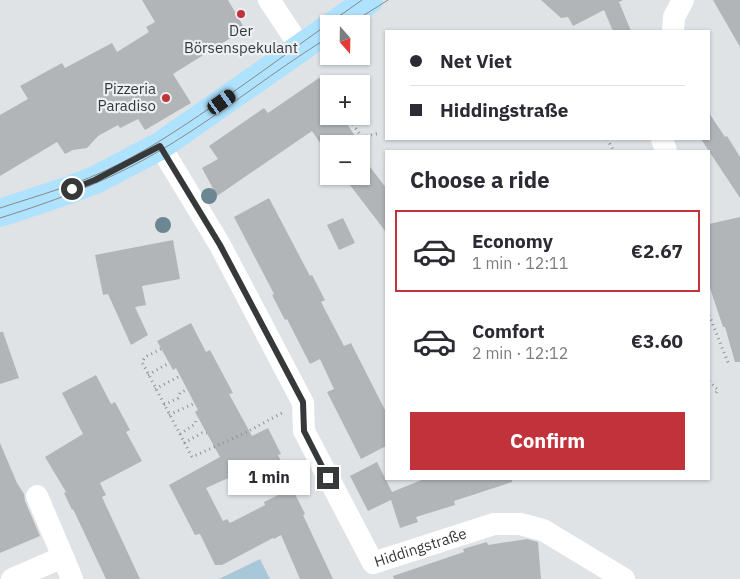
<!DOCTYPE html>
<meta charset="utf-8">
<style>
body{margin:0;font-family:"IBM Plex Sans",sans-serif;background:#f7f7f7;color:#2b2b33;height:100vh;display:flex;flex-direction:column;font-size:19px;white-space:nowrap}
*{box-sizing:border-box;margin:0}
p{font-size:16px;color:#7c7c81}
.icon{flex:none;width:28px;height:28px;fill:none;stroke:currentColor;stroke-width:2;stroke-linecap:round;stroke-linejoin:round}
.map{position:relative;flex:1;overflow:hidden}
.details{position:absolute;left:385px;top:150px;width:325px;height:330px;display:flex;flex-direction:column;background:#fff;border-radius:0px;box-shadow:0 1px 4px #0004}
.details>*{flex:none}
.banner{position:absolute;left:385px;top:30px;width:325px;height:110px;border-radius:0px;box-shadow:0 1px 4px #0004;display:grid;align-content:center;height:110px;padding:0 25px;background:#fff}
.needle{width:32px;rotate:160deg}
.tools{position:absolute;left:320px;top:15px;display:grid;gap:10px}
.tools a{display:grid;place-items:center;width:50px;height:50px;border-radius:0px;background:#fff;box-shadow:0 1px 4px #0004;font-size:25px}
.end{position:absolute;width:22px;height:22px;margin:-11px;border:6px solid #363839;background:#fff;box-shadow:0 0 0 2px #fff}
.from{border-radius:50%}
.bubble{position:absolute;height:35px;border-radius:0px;background:#fff;box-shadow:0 1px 4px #0004;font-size:16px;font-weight:700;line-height:35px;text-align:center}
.car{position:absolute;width:15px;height:30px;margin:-15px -8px;border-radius:6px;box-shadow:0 0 4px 1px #0007;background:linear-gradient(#222 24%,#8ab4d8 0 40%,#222 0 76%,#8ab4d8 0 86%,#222 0)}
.banner b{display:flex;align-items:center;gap:18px;height:48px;font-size:19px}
.banner b+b{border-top:1px solid #e1e1e2}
.banner i{width:12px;height:12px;background:#2b2b33}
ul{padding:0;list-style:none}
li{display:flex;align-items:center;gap:15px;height:82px;margin:0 10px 8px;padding:0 15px;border:2px solid transparent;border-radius:0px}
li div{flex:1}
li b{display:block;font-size:19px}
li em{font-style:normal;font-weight:700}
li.on{border-color:#c2323b}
li>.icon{width:45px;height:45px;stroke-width:1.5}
h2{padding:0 25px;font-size:22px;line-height:60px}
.action{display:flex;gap:10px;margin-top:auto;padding:10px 25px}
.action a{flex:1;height:58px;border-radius:0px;background:#c2323b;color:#fff;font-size:20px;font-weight:700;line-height:58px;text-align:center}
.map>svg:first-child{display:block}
</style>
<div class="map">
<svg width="740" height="579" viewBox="0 0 740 579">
<rect width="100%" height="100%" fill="#dfe3e6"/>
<path fill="#a8c7d9" d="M260,559L270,579H219Z"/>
<path fill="#b1b5b7" d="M142,0H228L245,29L173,74L191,103L145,130L138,119L120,128L118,125L98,136L87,148L73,150L65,154L57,142L0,176V115L28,99L20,86L62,63L65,68L112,43L117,52L149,32L146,27L155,22Z
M541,0H623L619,2L631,31H613L604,10L573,26L568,17L561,18Z
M713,0H740V47Z
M319,78L329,92V116H342L360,144H321L312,131L217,196L202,168L218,159L209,146L264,108L268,113Z
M709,113L725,137L727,136L740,157V198L701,139H709Z
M361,155L386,188V232L343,176H361Z
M269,198L310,276L312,275L325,300L321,302L344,346L351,343L386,412V446L361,459L327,392L334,389L320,359L310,364L287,319L285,320L272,295L274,294L234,217Z
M740,217V362H735L725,327H723L709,285V224Z
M343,218L355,243L339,250L327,225Z
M173,240L180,279L142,286L146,305L135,307L148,335L131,345L108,294L103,295L95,255Z
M191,323L206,352L210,350L225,378L233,393L229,394L252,436L268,428L281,454L278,455L292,483L277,492L262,463L206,488L223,521L227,519L230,523L265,505L264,502L292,488L305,514L303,515L333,579H300L281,535L274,539L273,538L222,565H215L200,534L195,535L169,485L220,457L195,412L198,410L176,368L173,370L157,341Z
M0,332H3L19,378L0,384Z
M96,375L111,404L115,402L130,430L126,432L142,461L100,483L106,495L102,497L140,579H106L73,509L72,510L64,493L66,492L45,457L83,434L62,393Z
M0,443L17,483L24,494L25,501L40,536L0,553Z
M377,462L392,492L424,479H512V482L454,501L455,505L416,517L418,522L400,528L391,500L368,511L350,476Z
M527,539L538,542L541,579H394L393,576L464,552L463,549L487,542L488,545Z"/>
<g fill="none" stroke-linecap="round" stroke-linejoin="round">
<path stroke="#8f9294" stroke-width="3" stroke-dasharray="1 4" stroke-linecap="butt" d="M341,80V84
M347,116L362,137L380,133
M607,139L614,151
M709,315L729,365
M161,349L145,357L142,362L192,457L245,433L282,413
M148,375L169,363
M709,381L718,390L714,396
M155,389L180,376
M164,405L178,398L180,393L188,389
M169,415L195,403
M180,434L195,424L196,421L199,419
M184,443L202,433H207"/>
<g stroke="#fff" stroke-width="22">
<path d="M269,0L301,48"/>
<path d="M673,31L674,17L683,0"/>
<path d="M662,139L666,151"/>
<path id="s1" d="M160,146L220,245L303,403L304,431L373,563L494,524H520L543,530L624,579"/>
<path d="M37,496L63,557"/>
<path d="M12,579L63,557L72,579"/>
</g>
<path stroke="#afe2fd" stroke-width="28" d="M335,24L369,0
M0,213L72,189L95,180L160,146L329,28"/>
<path stroke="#86898b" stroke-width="1" d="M350,24L388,0
M0,208C40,195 80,184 117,165C155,146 191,121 226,97C272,65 316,32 362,0
M0,218C61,199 116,178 171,144C225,111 275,70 329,37"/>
</g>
<g fill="#6c8692">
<circle cx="209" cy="196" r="8"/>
<circle cx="163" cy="225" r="8"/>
</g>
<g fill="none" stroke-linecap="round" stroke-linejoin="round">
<path stroke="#363839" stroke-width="6" d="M72,189L95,180L160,146L220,245L303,402L304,431L328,478"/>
</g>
<g fill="#c2323b" stroke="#ecf0f3" stroke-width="2">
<circle cx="241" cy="14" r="5"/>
<circle cx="166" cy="98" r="5"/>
</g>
<g text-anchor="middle" stroke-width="4.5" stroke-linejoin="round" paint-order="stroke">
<g font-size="15" fill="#363839" stroke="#ecf0f3">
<text x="241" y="36">Der<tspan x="241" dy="17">Börsenspekulant</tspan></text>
<text x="156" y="94" text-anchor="end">Pizzeria<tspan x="156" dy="17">Paradiso</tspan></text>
</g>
<g font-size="15" fill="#363839" stroke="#ecf0f3">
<text dy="5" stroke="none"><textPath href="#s1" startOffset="521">Hiddingstraße</textPath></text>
</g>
</g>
</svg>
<div class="tools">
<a><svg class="needle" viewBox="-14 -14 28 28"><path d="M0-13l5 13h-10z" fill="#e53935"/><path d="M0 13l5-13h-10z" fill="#7c7c81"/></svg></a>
<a>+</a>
<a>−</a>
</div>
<i class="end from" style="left:72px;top:189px"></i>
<i class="end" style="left:328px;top:478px"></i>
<div class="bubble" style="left:228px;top:460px;width:82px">1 min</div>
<i class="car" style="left:222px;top:102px;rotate:55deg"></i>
<div class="banner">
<b><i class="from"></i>Net Viet</b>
<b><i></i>Hiddingstraße</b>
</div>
<section class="details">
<h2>Choose a ride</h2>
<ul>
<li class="on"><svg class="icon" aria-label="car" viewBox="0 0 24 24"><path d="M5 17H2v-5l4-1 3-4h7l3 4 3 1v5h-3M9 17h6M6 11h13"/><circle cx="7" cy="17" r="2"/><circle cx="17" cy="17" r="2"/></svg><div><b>Economy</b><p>1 min · 12:11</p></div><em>€2.67</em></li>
<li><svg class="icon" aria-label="car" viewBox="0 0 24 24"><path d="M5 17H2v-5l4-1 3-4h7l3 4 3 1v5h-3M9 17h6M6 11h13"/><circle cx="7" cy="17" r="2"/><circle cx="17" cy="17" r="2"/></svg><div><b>Comfort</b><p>2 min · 12:12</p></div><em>€3.60</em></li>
</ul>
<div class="action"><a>Confirm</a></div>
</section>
</div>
